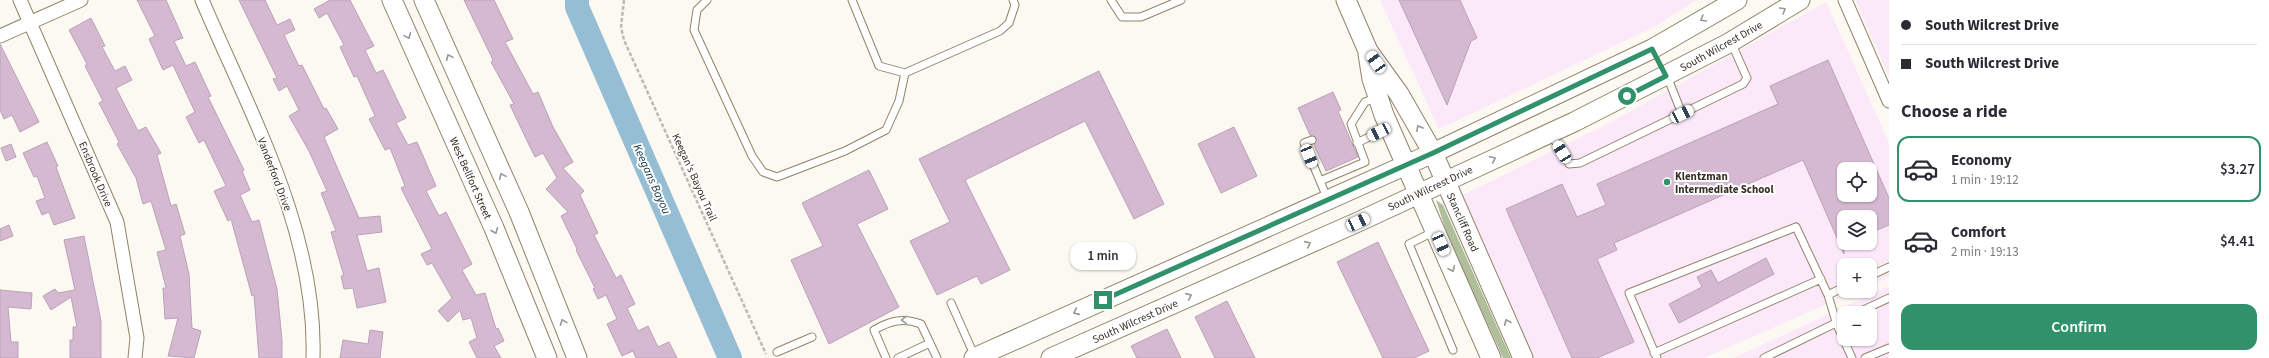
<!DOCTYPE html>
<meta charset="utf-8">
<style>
body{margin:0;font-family:"Source Sans 3",sans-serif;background:#f2f2f3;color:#2b2b33;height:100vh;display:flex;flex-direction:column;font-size:15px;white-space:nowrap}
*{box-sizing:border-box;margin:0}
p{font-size:13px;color:#7c7c81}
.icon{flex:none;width:22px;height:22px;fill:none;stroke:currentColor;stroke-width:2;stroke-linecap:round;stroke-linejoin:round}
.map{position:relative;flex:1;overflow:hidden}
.drawer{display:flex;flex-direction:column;background:#fff;width:380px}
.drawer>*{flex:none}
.top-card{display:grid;align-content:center;height:88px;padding:0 12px;background:#fff}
.buttons{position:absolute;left:1837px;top:162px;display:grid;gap:8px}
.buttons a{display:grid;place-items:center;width:40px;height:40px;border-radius:8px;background:#fff;box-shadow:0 1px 3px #0004;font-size:20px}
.end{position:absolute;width:18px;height:18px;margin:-9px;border:5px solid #30916b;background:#fff;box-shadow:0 0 0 2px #fff}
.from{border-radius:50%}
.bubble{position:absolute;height:28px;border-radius:12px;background:#fff;box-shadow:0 1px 3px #0004;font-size:13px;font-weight:600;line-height:28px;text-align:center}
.car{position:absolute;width:12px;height:24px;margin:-12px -6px;border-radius:5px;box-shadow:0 0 3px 1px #0007;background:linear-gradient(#fff 24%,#345 0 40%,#fff 0 76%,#345 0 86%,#fff 0)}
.top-card b{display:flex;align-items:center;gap:14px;height:38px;font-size:15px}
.top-card b+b{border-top:1px solid #e1e1e2}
.top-card i{width:10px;height:10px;background:#2b2b33}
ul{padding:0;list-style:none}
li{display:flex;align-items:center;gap:12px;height:66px;margin:0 8px 6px;padding:0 4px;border:2px solid transparent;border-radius:12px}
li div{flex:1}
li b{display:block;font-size:15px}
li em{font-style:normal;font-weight:600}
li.on{border-color:#30916b}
li>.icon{width:36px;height:36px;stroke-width:1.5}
h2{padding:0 12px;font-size:18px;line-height:48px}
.action{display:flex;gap:8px;margin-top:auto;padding:8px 12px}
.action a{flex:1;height:46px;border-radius:12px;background:#30916b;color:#fff;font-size:16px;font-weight:600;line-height:46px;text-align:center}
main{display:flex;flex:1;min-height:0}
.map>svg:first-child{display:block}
</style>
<main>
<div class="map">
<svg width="1889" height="358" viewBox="0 0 1889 358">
<rect width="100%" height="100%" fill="#fcf9f3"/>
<path fill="#fbe9fa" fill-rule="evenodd" d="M1380,0H1696L1656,26L1439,129Z
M1855,0H1889V77Z
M1826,2L1889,143V277L1870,285V265H1844V291H1857L1704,358H1533L1461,196L1613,121ZM1844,169H1870V195H1844ZM1844,217H1870V243H1844Z
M1889,286V358H1734ZM1844,313H1870V339H1844Z"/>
<path fill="#afbf9b" d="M1436,200L1443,205L1511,358H1503L1448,237Z"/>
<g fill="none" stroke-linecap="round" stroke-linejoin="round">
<path stroke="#95bdd3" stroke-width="24" d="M577,0V7L730,358"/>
</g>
<path fill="#d4b9d1" stroke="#bba1b8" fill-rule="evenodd" d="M137,0H166L183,38L174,41L186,66L195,62L211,96L208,97L244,170L242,171L250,190L240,195L252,222L259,220L277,289L282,340V358H259L254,295L252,296L231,219L228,221L214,191L226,186L204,140L199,143L186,117L195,112L173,65L163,70L149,39L155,36Z
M239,0H265L277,25L290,19L295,30L284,35L299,66L302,65L324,109L326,108L338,129L324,137L359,218L380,216L382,232L357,235L367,271L379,268L386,302L357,308L353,288L344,289L341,276H344L331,232L336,231L321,193L327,191L309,151L289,116L299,110L287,86L279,91L273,79L277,78Z
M330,0H350L367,33L374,46L365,50L376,73L383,70L406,118L396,123L408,145L417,142L436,186L426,191L439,216L446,212L472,264L462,270L476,295L485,293L496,329L498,328L504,341L494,346L501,358H477L469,342L477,338L471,318L463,320L460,310L448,322L438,311L452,298L432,263L427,265L421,254L432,249L401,188L405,186L390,148L385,150L369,119L375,116L357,76L354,77L340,47L344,45L327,13L319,18L314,9Z
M464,0H494L513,39L505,42L533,94L538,92L553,127L573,162L563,168L584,191L580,195L598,233L594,235L616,278L621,275L635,304L627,308L638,331L648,326L658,347L669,342L677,358H636L633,351L622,356L607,324L617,319L606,295L598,299L593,289L595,288L576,250L577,249L561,216L568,212L546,189L557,178L543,153L535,157L530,147L510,105L514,104L491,62L493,60Z
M1399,0H1460L1477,38L1471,41L1447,105Z
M91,18L105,46L102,47L115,71L125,66L132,80L116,88L138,131L146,127L161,153L157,155L171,206L176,204L185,234L180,236L189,274L192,328L201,331L194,358L168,356L178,318L165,319L163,288H166L157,252L166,250L151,201L143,204L136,178L117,144L119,142L99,103L103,101L85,66L87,64L69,30Z
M0,44L39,122L20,132L12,115L4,119L0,110Z
M1828,60L1889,198V225L1870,233V217H1844V254L1803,160L1614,243L1617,250L1597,259L1634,342L1597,358H1572L1506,209L1562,184L1577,217L1606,205L1597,184L1778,104L1770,86ZM1844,169H1870V195H1844Z
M1099,71L1164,204L1134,219L1085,121L965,180L1010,270L981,284L977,276L937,295L910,241L950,222L919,159Z
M1333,92L1341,110L1338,111L1358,157L1326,171L1314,145L1316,138L1310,135L1298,108Z
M1234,127L1257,176L1221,193L1198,144Z
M47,142L58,166L56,167L75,218L54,225L49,212L42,215L36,201L45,198L37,176L34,177L23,153Z
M11,144L16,157L6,161L1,148Z
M869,170L888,209L857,224L899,307L829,344L791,260L823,246L802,203Z
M9,225L13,236L0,241V229Z
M84,236L101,321V358H70V340H73V327H77L71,297L51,310L43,296L55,289L58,293L75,290L64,240Z
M1378,242L1429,351L1414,358H1383L1337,262Z
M1766,258L1774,274L1679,323L1669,304L1702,287L1697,277L1711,270L1718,283Z
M0,290L32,293L31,309L8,307L11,342H18V358H0Z
M1227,301L1255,358H1215L1195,317Z
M1167,329L1181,358H1137L1131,346Z
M370,330L383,332L380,358H340L343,340L368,344Z"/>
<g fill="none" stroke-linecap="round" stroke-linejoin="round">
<g stroke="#928266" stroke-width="9">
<path id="lane" d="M707,0L697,10L694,30L752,156L763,172L777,177L845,151L886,130L899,101L905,73
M852,0L879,66L905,73L1000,31L1009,23L1015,5L1013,0
M1111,0L1122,17H1141L1181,0
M1667,76L1682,114
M1551,134L1569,164L1580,163L1743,84L1747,78L1731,42
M1312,140L1304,143L1320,181
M1357,143L1389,127
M1328,200L1320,181L1365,162L1351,124L1365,102L1378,97
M1435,231L1409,244L1453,350
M1870,276L1889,267
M1828,295L1837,325L1852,358
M951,303L975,357
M1857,313L1889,298
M777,352L812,337
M1654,353L1821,279
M886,358L874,330C890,321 903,317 921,324L937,358
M898,358L930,343
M1657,358L1629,293L1796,227L1828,295L1844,287
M1764,358L1844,319
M1865,358L1889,348"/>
</g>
<g stroke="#928266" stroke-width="15">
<path id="street" d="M20,0L117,222L137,338L135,358
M202,0C250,113 317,232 313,358
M1845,0L1889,101
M0,36L81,0"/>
</g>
<g stroke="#928266" stroke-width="21">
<path id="secondary" d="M392,0L494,228L547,358
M424,0L519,212L577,358
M1346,0L1368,51L1399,94L1433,153L1523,358
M1368,54L1372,79L1384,115L1491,358
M974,358L1433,153L1652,49L1737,0
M1051,358L1358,222L1574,122L1729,43L1800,0"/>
</g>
<path stroke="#bebab3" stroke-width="2.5" stroke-dasharray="4 2" stroke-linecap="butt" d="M624,0L621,27L624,40L766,354"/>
<use href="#lane" stroke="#fff" stroke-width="7"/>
<use href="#street" stroke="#fff" stroke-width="13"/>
<use href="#secondary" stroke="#fff" stroke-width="19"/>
</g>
<defs><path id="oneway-chevron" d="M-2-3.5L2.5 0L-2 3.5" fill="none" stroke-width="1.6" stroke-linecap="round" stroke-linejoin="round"/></defs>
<g stroke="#9a9691">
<use href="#oneway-chevron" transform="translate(1783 10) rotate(-31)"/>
<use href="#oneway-chevron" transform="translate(1703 19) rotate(150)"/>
<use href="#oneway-chevron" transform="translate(408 36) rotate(66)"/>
<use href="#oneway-chevron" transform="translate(449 57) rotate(-114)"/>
<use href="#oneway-chevron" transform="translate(1419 128) rotate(-119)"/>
<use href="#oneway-chevron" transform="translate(1493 159) rotate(-25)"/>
<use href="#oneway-chevron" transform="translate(502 176) rotate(-114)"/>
<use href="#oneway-chevron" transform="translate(495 231) rotate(67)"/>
<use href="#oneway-chevron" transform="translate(1308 244) rotate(-24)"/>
<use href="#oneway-chevron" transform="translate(1452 269) rotate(66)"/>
<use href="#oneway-chevron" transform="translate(1189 296) rotate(-24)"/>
<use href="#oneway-chevron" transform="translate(1076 312) rotate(156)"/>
<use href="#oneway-chevron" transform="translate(904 320) rotate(177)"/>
<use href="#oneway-chevron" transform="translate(563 322) rotate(-111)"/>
<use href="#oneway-chevron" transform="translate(1507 322) rotate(-114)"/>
</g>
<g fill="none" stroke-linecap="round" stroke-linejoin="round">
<path stroke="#30916b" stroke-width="5" d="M1103,300L1433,153L1652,49L1666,76L1627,96"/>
</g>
<circle fill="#30916b" stroke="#fff" stroke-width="1.5" cx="1667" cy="182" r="4"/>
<g text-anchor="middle" stroke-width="4" stroke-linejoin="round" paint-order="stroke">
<g font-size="11" fill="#352e23" stroke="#fff">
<text transform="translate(1721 46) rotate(-29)" y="4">South Wilcrest Drive</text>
<text transform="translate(96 174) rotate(67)" y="4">Ensbrook Drive</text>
<text transform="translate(275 174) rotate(69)" y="4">Vanderford Drive</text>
<text transform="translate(695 177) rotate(66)" y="4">Keegan's Bayou Trail</text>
<text transform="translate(471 178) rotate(66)" y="4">West Bellfort Street</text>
<text transform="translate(1430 188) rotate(-25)" y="4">South Wilcrest Drive</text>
<text transform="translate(1463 222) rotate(66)" y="4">Stancliff Road</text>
<text transform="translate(1135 321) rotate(-24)" y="4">South Wilcrest Drive</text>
</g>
<g font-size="11" font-weight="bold" fill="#352e23" stroke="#fff" text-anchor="start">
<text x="1675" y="180">Klentzman<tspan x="1675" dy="13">Intermediate School</tspan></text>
</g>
<g font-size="12" font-style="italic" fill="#103444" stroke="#fff">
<text transform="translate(652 179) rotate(66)" y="4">Keegans Bayou</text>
</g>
</g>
</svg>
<div class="buttons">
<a><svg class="icon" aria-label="locate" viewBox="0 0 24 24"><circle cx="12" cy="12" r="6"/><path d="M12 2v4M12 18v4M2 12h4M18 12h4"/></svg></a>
<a><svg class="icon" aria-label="layers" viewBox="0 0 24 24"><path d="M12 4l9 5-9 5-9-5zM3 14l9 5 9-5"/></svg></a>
<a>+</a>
<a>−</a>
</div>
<i class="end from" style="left:1627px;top:96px"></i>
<i class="end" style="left:1103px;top:300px"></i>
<div class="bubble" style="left:1070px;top:242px;width:66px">1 min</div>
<i class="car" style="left:1376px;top:62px;rotate:325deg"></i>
<i class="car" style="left:1682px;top:114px;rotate:64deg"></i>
<i class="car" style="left:1379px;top:132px;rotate:244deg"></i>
<i class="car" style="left:1562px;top:152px;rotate:329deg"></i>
<i class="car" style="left:1309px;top:156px;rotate:158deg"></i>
<i class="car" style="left:1358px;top:222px;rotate:65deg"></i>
<i class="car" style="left:1441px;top:244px;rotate:156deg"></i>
</div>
<section class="drawer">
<div class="top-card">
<b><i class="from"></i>South Wilcrest Drive</b>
<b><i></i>South Wilcrest Drive</b>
</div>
<h2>Choose a ride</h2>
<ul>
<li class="on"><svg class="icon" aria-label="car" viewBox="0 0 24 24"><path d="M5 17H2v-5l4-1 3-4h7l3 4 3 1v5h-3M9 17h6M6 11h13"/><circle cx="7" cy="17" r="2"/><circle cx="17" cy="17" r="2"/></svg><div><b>Economy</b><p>1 min · 19:12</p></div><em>$3.27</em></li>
<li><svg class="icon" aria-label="car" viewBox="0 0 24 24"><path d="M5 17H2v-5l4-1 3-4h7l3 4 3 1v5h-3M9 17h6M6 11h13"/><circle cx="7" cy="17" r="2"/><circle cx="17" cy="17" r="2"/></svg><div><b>Comfort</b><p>2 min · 19:13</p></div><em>$4.41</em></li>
</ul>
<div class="action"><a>Confirm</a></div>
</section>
</main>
